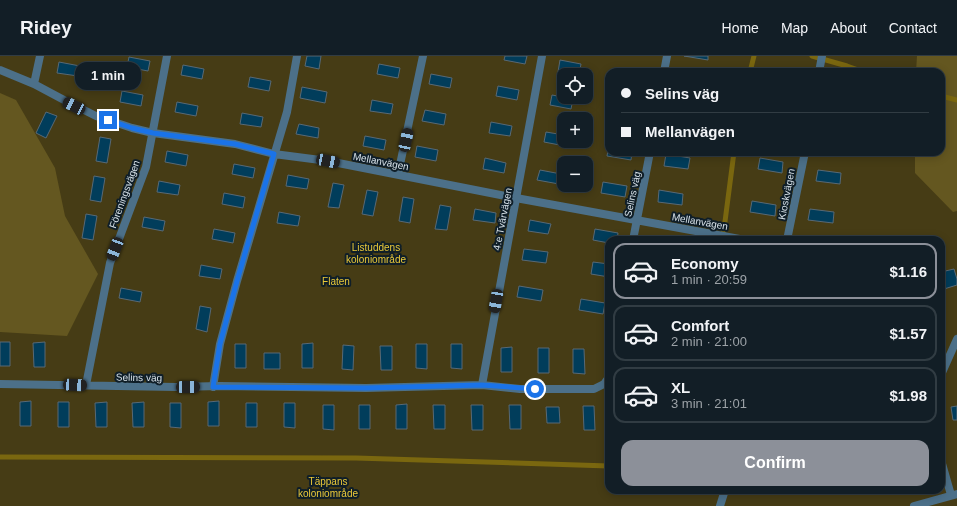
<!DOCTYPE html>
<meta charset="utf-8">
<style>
body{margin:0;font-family:Arial,sans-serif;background:#1b272e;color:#f1f3f6;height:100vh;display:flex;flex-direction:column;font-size:15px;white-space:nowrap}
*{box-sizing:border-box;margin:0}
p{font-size:13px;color:#9ca2a7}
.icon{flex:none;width:22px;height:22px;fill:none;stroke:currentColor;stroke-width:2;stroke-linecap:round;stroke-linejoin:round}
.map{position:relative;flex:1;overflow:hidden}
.drawer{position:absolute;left:605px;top:180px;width:340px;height:258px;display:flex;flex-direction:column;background:#121e26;border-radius:12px;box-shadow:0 2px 10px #0003,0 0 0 1px #313c43}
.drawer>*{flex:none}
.banner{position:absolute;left:605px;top:12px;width:340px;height:88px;border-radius:12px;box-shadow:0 2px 10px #0003,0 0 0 1px #313c43;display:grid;align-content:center;height:88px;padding:0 16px;background:#121e26}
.fabs{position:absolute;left:557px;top:12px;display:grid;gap:8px}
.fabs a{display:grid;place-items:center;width:36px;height:36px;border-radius:8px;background:#121e26;box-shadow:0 2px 10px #0003,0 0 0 1px #313c43;font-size:20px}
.end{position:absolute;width:18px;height:18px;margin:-9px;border:5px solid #1a73e8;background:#fff;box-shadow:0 0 0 2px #fff}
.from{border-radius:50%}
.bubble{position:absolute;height:28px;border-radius:12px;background:#121e26;box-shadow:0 2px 10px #0003,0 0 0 1px #313c43;font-size:13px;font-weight:700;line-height:28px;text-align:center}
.car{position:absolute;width:12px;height:24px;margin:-12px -6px;border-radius:5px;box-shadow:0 0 3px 1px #0007;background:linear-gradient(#222 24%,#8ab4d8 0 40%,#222 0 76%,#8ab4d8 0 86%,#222 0)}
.banner b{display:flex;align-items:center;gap:14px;height:38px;font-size:15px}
.banner b+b{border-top:1px solid #313c43}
.banner i{width:10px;height:10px;background:#f1f3f6}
ul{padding:7px 0 0;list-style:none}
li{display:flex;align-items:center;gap:12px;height:56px;margin:0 8px 6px;padding:0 8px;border:2px solid #313c43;border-radius:12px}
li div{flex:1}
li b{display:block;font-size:15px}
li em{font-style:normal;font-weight:700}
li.on{border-color:#8c9099}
li>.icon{width:36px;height:36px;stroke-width:1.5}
.cta{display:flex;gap:8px;margin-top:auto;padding:8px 16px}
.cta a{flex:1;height:46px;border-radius:12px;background:#8c9099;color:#fff;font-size:16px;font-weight:700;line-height:46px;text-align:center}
header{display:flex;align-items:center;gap:24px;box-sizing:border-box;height:56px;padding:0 20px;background:#121e26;border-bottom:1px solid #313c43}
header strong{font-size:19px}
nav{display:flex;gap:22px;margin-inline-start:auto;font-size:14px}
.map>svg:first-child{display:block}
</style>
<header>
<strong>Ridey</strong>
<nav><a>Home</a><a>Map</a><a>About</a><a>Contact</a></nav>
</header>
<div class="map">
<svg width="957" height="450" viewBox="0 0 957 450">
<rect width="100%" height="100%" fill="#182832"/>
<path fill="#463c15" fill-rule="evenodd" d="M0,0H957V450H0ZM609,16H941V96H609ZM564,19H586V41H564ZM564,63H586V85H564ZM564,107H586V129H564ZM609,184H941V434H609Z"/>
<path fill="#645720" d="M917,0H957V155L953,156L915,117V96H941V16H916Z
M0,37L16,44L55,112L65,160L98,218L67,280L0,276Z"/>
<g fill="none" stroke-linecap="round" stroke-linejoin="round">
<path stroke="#7a670f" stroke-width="5" d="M812,0L847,10L864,16
M750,16L754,0
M941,40L957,44
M723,181L734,96
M0,401L356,402L609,410"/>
</g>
<path fill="#013d5b" stroke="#586975" d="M307,0H321L319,13L305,10Z
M505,0H527L525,8L504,4Z
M684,0H708V4Z
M129,1L150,5L148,15L127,11Z
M560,4L581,8L579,19L558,16Z
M59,6L80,10L78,20L57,17Z
M379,8L400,12L398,22L377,18Z
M183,9L204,13L202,23L181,19Z
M431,18L452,22L450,32L429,28Z
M250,21L271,25L269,35L248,31Z
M498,30L519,34L517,44L496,40Z
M302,31L327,36L325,47L300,42Z
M122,35L143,39L141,50L120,46Z
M552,39L573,43L571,53L550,49Z
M372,44L393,48L391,58L370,55Z
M177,46L198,50L196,60L175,56Z
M425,54L446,58L444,69L422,65Z
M46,56L57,60L46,82L36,77Z
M242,57L263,61L261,71L240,68Z
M491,66L512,70L510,80L489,77Z
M299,68L319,72L318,82L296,78Z
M546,76L564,79V85H566L565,90L544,86Z
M365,80L386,84L384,94L363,90Z
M100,81L111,83L107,107L96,105Z
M609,89V96H632L631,104L607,100Z
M417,90L438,94L436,105L415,101Z
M167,95L188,99L186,110L165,106Z
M666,98L690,102L688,113L664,110Z
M485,102L506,107L504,117L483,113Z
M760,102L783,106L782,117L758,113Z
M234,108L255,112L253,122L232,118Z
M540,114L561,118L559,128L537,124Z
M818,114L841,117L840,128L816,125Z
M288,119L309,123L307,133L286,130Z
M94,120L105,122L101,146L90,144Z
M159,125L180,129L178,139L157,136Z
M603,126L627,130L625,141L601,137Z
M333,127L344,129L339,152L328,151Z
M367,134L378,136L373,160L362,158Z
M659,134L683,138L682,149L658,146Z
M224,137L245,141L243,152L222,148Z
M403,141L414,143L410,167L399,165Z
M752,145L776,149L775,160L750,156Z
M440,149L451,151L447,174L435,173Z
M475,153L496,157L495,167L473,164Z
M810,153L834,156L833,167L808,164Z
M279,156L300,160L298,170L277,167Z
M86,158L97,160L93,184L82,182Z
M144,161L165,165L163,175L142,171Z
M530,164L551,168L548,178L528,175Z
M214,173L235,177L233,187L212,183Z
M595,173L618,177L617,184H609V187L593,184Z
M524,193L548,196L546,207L522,204Z
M593,206L609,208V221L591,218Z
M201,209L222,213L220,223L199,220Z
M954,213L957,223V229L944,233L941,216Z
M519,230L543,234L541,245L517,241Z
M121,232L142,236L140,246L119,242Z
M581,243L605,247L603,258L579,254Z
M200,250L211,252L207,276L196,273Z
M0,286H10V310H0Z
M45,286V311H34L33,287Z
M313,287V312H302V288Z
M235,288H246V312H235Z
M416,288H427V313L416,312Z
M451,288H462V313L451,312Z
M343,289L354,290L353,314L342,313Z
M380,290H392V314H381Z
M512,291V316H501V292Z
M538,292H549V317H538Z
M573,293H584L585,318L573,317Z
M264,297H280V313H264Z
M31,345V370H20V346Z
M219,345V370H208V346Z
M58,346H69V371H58Z
M107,346V371H96L95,347Z
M144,346V371H133L132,347Z
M170,347H181V372L170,371Z
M246,347H257V371H246Z
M284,347H295V372L284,371Z
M407,348V373H396V349Z
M323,349H334V374L323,373Z
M359,349H370V373H359Z
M433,349H445V373H434Z
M471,349H483V374H472Z
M509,349H521V373H510Z
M583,350H594L595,374H584Z
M957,350V364H953L951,351Z
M546,351H559L560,367H547Z"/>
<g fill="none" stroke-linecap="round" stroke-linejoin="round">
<path stroke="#4c7089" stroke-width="8" d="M0,14L34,28L64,44L96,60L132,72L153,77L235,88L274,98L328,105L516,142L745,184
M664,16L667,0
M819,16L822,0
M34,28L40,0
M398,118L423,0
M633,184L650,96
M787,184L805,96
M941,319L957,283
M0,328L176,331L220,330L366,332L482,329L520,333H594L604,328L609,321
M86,329L110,207L146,111L167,0
M482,329L542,0
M213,331L220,288L237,225L287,56L297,0
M941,404L951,439
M720,450L725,434
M914,450L957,438"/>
</g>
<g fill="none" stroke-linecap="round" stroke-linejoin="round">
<path stroke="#1a73e8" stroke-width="5" d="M108,64L132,72L153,77L235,88L274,98L237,225L220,288L213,331L366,332L482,329L535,333"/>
</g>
<g text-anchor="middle" stroke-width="4" stroke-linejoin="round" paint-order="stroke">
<g font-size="10" fill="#d7e1e8" stroke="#0f1e28">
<text transform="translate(381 105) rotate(11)" y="4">Mellanvägen</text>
<text transform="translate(124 138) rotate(-70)" y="4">Föreningsvägen</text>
<text transform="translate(632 138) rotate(-78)" y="4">Selins väg</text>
<text transform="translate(786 138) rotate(-79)" y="4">Kioskvägen</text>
<text transform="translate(502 163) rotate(-79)" y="4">4:e Tvärvägen</text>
<text transform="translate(700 165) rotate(10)" y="4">Mellanvägen</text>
<text transform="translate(139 321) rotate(1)" y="4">Selins väg</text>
</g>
<g font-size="10" fill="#eac939" stroke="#0f1e28">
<text x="376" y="195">Listuddens<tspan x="376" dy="12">koloniområde</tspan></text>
<text x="336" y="229">Flaten</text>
<text x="328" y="429">Täppans<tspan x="328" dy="12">koloniområde</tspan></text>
</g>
</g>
</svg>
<div class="fabs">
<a><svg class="icon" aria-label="locate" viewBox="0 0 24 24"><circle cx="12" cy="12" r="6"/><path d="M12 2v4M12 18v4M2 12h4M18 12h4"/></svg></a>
<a>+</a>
<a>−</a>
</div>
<i class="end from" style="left:535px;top:333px"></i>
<i class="end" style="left:108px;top:64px"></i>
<div class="bubble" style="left:75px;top:6px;width:66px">1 min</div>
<i class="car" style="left:74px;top:50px;rotate:296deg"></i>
<i class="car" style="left:406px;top:84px;rotate:12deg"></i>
<i class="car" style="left:328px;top:105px;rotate:101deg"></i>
<i class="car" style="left:115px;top:193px;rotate:201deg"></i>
<i class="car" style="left:496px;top:245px;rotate:190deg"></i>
<i class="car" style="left:75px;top:329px;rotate:93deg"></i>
<i class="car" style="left:188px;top:331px;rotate:89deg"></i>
<div class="banner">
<b><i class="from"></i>Selins väg</b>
<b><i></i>Mellanvägen</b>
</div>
<section class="drawer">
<ul>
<li class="on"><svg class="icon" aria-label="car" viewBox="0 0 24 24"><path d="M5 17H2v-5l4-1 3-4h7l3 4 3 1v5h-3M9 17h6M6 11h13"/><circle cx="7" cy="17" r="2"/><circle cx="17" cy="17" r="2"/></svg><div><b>Economy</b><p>1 min · 20:59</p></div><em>$1.16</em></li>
<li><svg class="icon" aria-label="car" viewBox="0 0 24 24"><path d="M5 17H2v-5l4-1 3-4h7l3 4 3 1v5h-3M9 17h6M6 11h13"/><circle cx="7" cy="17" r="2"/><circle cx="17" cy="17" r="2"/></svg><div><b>Comfort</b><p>2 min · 21:00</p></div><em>$1.57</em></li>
<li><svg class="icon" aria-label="car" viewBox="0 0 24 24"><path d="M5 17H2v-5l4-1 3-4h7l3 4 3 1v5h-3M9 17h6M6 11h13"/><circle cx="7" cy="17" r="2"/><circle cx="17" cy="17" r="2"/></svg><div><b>XL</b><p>3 min · 21:01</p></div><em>$1.98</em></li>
</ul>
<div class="cta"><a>Confirm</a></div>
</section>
</div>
